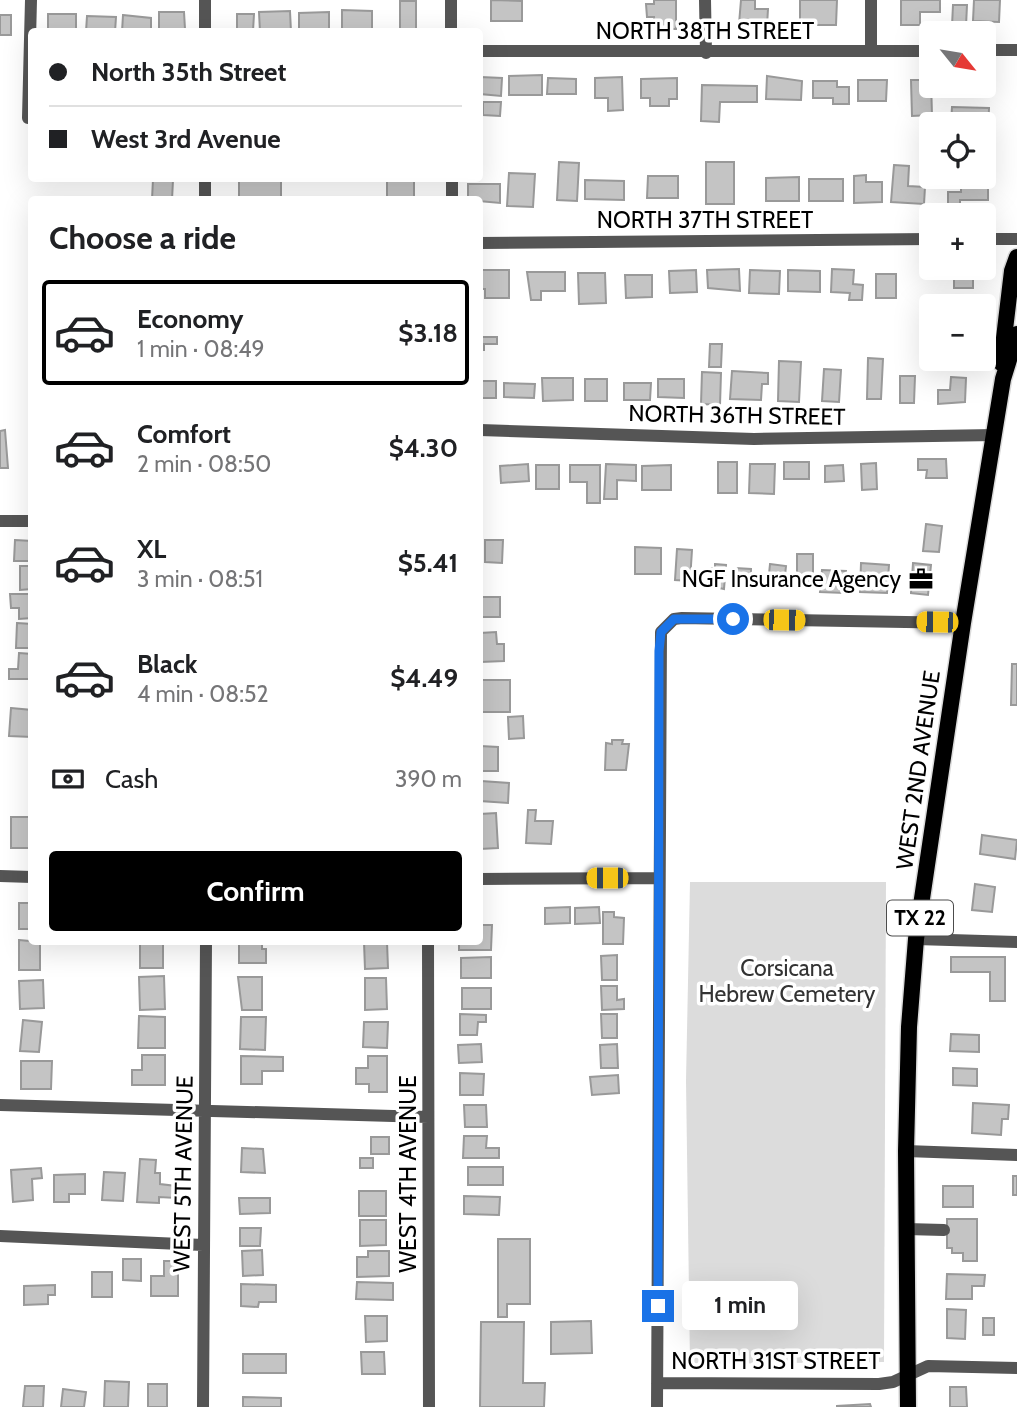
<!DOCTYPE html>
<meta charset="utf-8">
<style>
body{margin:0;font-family:Cabin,sans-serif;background:#f6f6f6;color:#202124;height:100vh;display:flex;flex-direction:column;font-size:26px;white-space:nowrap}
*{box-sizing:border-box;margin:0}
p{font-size:23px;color:#757577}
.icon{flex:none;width:38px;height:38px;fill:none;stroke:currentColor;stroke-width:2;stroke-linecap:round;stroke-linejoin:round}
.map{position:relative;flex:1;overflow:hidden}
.drawer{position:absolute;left:28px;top:196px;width:455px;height:749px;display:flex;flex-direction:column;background:#fff;border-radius:7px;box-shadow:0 7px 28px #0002}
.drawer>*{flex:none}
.hud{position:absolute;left:28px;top:28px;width:455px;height:154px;border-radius:7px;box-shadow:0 7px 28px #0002;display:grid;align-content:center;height:154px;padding:0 21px;background:#fff}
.needle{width:46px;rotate:120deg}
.fabs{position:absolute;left:919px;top:21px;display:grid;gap:14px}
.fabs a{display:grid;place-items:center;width:77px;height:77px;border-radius:7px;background:#fff;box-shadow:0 7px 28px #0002;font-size:35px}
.end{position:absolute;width:32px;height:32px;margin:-16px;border:9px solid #1a73e8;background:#fff;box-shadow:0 0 0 4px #fff}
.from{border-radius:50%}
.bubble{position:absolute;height:49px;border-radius:7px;background:#fff;box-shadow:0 7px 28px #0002;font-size:23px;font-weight:700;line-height:49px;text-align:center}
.car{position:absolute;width:21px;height:42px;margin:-21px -10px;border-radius:9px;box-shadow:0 0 5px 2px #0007;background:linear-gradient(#f5c518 24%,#345 0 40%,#f5c518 0 76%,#345 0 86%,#f5c518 0)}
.hud b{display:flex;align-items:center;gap:24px;height:66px;font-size:26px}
.hud b+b{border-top:2px solid #e0e0e0}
.hud i{width:18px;height:18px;background:#202124}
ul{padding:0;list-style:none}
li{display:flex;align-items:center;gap:21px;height:105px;margin:0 14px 10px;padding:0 7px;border:4px solid transparent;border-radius:7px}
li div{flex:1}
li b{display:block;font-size:26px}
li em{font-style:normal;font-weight:700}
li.current{border-color:#000}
li>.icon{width:63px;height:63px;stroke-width:1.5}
h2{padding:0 21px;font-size:32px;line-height:84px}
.pay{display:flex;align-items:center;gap:18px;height:77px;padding:0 21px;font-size:26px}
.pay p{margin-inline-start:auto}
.action{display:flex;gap:14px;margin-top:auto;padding:14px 21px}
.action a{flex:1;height:80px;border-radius:7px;background:#000;color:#fff;font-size:28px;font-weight:700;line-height:80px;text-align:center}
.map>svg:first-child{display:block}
</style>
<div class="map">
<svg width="1017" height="1407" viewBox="0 0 1017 1407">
<rect width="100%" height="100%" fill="#fff"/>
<path fill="#dcdcdc" d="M690,882H886L884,1362L690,1364L686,1081Z"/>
<path fill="#c4c4c4" stroke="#999" stroke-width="2" d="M491,0L522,1V21H491Z
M654,0H676V29H654V17H647L646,4H654Z
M741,0H755V9H768L767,26L739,24Z
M800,0H837L836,25H800Z
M901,0H940V12H920V25H901Z
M974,0H1000L999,22L973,21Z
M400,1H416V32H400Z
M953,5H967L966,26H952Z
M342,10L372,11V30L342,32Z
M290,11L291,32H260L259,12Z
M159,12H184L185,29L159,30Z
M329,12V32H299V13Z
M48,14H76V32H48Z
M237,14H254L253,31L237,30Z
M0,15H11V35H0Z
M123,15L151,18V32H122Z
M87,16L116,17L115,32H86Z
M984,70H991L990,90H954V86H984Z
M542,75V95H509V76Z
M767,76L802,81L801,100L766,99Z
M480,77L502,78L501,96L480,94Z
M622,77L623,110L608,111V98H595V78Z
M548,78L576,79V94H547Z
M677,78V99H669V106H650V98H641V79Z
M858,80H887L886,101H858Z
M911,80H931L932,115L912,116Z
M813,81H837V87H849V104H833V98H813Z
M702,85L757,86V102H720L719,122L701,121Z
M483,102H501L500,116L483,115Z
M952,107L989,108L988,133L984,132V124L951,123Z
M984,143H989V169H984Z
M559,162L579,163L577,201L557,200Z
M706,162H734V204H706Z
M894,165L909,166L908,186L925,187L924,204L891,202Z
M509,173L535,174L533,207L507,206Z
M866,175V182H882V202L854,203V176Z
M648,176H678V198H647Z
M799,177V201H766V178Z
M239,178H281V199H239Z
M387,178H414V200H387Z
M153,179L173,180L172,200H152Z
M809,179H843V201H809Z
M585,180L624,181V200L585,199Z
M961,183H988V200H960V215H948V192H961Z
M468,184H500V203L468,200Z
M954,268H973V288H954Z
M739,269L740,291L708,288L707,270Z
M832,269L854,270L853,284L863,285L862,300H849L850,293L831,292Z
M480,270H509V298H485V289H480Z
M696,270L697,292L670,293L669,271Z
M750,270L780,271L779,294L749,293Z
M788,270L820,271V292L788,291Z
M527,272H565V291H541V300H531Z
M578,273H605L606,303L579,304Z
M876,274H896V298H876Z
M625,275H652V297L626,298Z
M944,295H969V306H944Z
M480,337H497V344H484V350H480Z
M710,344H722L721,367H709Z
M868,358L883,359L881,399H867Z
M948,359H967L966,370L948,369Z
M779,361L801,362L799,402L778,401Z
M824,369L841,370L839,402L822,401Z
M732,371L768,373V384H762L761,400L730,399Z
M702,372L721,373L720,405L701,404Z
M900,376H915L914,403H900Z
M951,377L966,378L965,402L938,404V390H950Z
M542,378H573V400L543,401Z
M585,379H607V401H585Z
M658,379H684V398L658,397Z
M480,381H496V398H480Z
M504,383L535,384L534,398L504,397Z
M624,383H651L650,400H624Z
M5,430L8,468H0V431Z
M918,459H946L947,478H926L927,470H918Z
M718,462H737V493H718Z
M784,462H809V479H784Z
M876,463L877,489L862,490L861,464Z
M528,464L529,481L501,483L500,466Z
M606,464L636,465V481L617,480V499H604Z
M750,464H775L774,494L749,493Z
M536,465H559V489H536Z
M570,465H600V503H587V482H570Z
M671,465V490H642V466Z
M843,465L844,481L825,482V466Z
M926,524L942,526L939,552L923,551Z
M15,540L32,541V561H14Z
M485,540H503L502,563L485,562Z
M635,547L661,548V574H635Z
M677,549L692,550L690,581L675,580Z
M797,554H813V584H797Z
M861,563L889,565L887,593L860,592Z
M913,563L931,565L928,595L911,593Z
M715,564L726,565L724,589L705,585L706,568H715Z
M770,564L786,566L784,585L768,584Z
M20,566H32V589L20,590Z
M735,568L751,569V583H734Z
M822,570L846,571L845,593L820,592Z
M10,594H32V618L19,619V608H11Z
M482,597H500V617H482Z
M17,623L32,624V648H16Z
M496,632L497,644H504V661L481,662L480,633Z
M19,653L32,654V679H9V669H18Z
M1012,664H1017V705H1011Z
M481,680H510V712H482Z
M11,708L32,710V737L9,736Z
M523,716L524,738L509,739L508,717Z
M612,740H623L622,744H629L626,770H605L606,743L612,744Z
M480,746L498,747V771H480Z
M481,781L509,783L508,803L480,801Z
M528,810H536L535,821H553L551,844L526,843Z
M496,813L498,848L480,849V814Z
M11,817H29V848H11Z
M982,835L1017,840L1015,859L980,854Z
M975,884L995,887L992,912L972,910Z
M19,903H32V929H19Z
M570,907V923L545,924V908Z
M599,907L600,923L575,924V908Z
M603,912H614V917L624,918L623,944H603Z
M480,925H492L491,950H459V942H480Z
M19,940L40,942V970H19Z
M140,942H163V968H140Z
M239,942H262V949H266V963H239Z
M364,942H387L388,968L365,969Z
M617,955V980H602L601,956Z
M491,957V978H461V958Z
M951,957H1005V1001H990V972H951Z
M164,976L165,1009L140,1010L139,977Z
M238,977H262V1010H242Z
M365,978H386L387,1009L365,1010Z
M43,980L44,1008L20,1009L19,981Z
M601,986H617V1000L624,999V1009L602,1010Z
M462,988H491V1009H462Z
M460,1014L486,1015V1022H478L477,1035H460Z
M601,1014H617V1038H602Z
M139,1016L165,1017V1048H138Z
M241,1017H266L265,1050L240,1049Z
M23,1020L42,1022L39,1052L20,1051Z
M364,1022H388L387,1048L363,1047Z
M951,1034L979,1035V1052L950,1051Z
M481,1044L482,1062L459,1063L458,1045Z
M617,1044L618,1068H601L600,1045Z
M142,1055H165V1085H132V1070H142Z
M241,1056L283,1057V1071H262V1084H241Z
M368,1056H387V1092H369V1084H356V1068H368Z
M21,1061H52L51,1089H21Z
M953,1068L977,1069V1086L953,1085Z
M460,1073L484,1074L483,1095H460Z
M618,1075L619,1093L592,1095L590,1077Z
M973,1103L1009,1105L1008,1119H1002L1001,1135L972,1133Z
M464,1105H486L487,1127H465Z
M464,1136H487L486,1148H499V1158H463Z
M371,1137H389V1154H371Z
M242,1148L263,1149L265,1173L241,1172Z
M360,1158H373V1168H360Z
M140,1159L156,1160L155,1173H160V1184L176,1186V1198L159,1197V1203L137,1202Z
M468,1167H503V1185H468Z
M41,1168L42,1178L32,1179L33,1200L13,1202L11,1170Z
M104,1172L125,1173L123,1201L102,1200Z
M85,1174V1194H69V1202H54V1175Z
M1013,1176H1017V1195H1013Z
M943,1186H973V1207H943Z
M359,1191H386V1216H359Z
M464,1196L500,1197L499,1215L464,1214Z
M239,1198H270V1213L240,1214Z
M947,1219H977V1261H963V1253H952V1248H947Z
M360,1220H386V1245L360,1246Z
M240,1228H261L260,1246H240Z
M498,1239H530V1304H507V1317H498Z
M262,1250L263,1275L243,1276L242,1251Z
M368,1251H389V1276L357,1277V1257H368Z
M123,1259H141V1281L123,1280Z
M164,1261H178V1296H151V1276H164Z
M92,1272H112V1297H92Z
M947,1274L985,1275L984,1286H972V1299H946Z
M357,1282L393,1283V1300L356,1299Z
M241,1284L276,1285V1302H259L258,1307L241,1306Z
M55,1285V1295H48V1304L24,1305V1286Z
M947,1309L966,1310L965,1339L947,1338Z
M365,1316H387V1341L366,1342Z
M983,1318H994V1335H983Z
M591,1321L592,1353L551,1354V1322Z
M481,1322H524L523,1383H545L544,1407H480Z
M361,1352H384L385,1374H362Z
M243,1354H286V1373H243Z
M105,1381L129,1382L128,1407H104Z
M148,1384H167V1407H148Z
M25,1386H44L43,1407H23Z
M950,1387H966L967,1407H950Z
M63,1389L86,1392L84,1407H61Z
M243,1397L281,1398V1407H243Z
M870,1404L871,1407H837V1406Z"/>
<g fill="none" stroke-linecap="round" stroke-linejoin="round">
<g stroke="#dbdbdb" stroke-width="19">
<path id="major" d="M1001,363L1012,271L1017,257
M908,1407L906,1151L909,1027L916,939L963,623L1003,379L1017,334"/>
</g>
<path stroke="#555" stroke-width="12" d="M451,0V32
M705,0L706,53
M871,0V51
M205,32V0
M984,50H1017
M480,51H931
M28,118L31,0
M452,178V200
M205,200V178
M984,239H1017
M480,243L931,239
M480,430L754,439L995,435
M0,521H32
M0,876L32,877
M480,879L658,878
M916,939L1017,942
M428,942L429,1407
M0,1105L428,1117
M906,1151L1017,1155
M906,1229L944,1230
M0,1236L203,1245
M657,1383L879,1384L893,1382L928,1366L1017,1368
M203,1407L206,942
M657,1407L661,632L674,619L682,618L963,623"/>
<use href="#major" stroke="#000" stroke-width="16"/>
</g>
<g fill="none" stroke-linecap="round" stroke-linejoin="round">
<path stroke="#1a73e8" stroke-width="9" d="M658,1306L659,651L661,632L674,619H733"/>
</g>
<defs>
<g id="office-bare" transform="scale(1.89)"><path d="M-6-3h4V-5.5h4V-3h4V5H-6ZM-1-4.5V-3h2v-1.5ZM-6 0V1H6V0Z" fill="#000" stroke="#fff" stroke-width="2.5" paint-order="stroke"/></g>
</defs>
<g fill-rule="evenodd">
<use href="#office-bare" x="921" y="579"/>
</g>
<g text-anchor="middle" stroke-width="7" stroke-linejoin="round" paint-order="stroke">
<rect fill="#fff" stroke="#4c4c4c" stroke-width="2" x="887" y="900.5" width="66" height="35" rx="5"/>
<g font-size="21" font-weight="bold" fill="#000">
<text x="920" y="925">TX 22</text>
</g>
<g font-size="23" fill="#000" stroke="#fff">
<text x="705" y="39">NORTH 38TH STREET</text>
<text x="705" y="228">NORTH 37TH STREET</text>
<text transform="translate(737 415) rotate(1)" y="8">NORTH 36TH STREET</text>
<text transform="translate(918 770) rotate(-82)" y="8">WEST 2ND AVENUE</text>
<text transform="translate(183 1174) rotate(-89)" y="8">WEST 5TH AVENUE</text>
<text transform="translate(408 1174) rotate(-90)" y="8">WEST 4TH AVENUE</text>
<text x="776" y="1369">NORTH 31ST STREET</text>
</g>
<g font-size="23" fill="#000" stroke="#fff" text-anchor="end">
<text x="901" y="587">NGF Insurance Agency</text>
</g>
<g font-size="23" fill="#333" stroke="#fff">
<text x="787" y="976">Corsicana<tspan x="787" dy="26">Hebrew Cemetery</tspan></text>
</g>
</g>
</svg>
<div class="fabs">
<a><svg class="needle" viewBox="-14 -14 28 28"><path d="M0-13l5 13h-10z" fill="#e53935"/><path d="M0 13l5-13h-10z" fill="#757577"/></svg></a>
<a><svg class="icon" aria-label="locate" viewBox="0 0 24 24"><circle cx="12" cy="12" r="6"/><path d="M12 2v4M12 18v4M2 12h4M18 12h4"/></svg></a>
<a>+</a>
<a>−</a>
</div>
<i class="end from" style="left:733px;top:619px"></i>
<i class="end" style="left:658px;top:1306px"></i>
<div class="bubble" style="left:682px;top:1281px;width:116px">1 min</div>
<i class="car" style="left:784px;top:620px;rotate:91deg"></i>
<i class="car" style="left:937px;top:622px;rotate:271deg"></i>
<i class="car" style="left:607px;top:878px;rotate:270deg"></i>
<div class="hud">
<b><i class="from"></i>North 35th Street</b>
<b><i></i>West 3rd Avenue</b>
</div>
<section class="drawer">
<h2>Choose a ride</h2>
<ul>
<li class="current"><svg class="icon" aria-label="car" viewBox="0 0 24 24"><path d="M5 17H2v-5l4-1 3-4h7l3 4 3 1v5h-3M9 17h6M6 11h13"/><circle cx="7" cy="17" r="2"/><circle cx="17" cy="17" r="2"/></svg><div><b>Economy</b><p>1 min · 08:49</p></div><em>$3.18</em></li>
<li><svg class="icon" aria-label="car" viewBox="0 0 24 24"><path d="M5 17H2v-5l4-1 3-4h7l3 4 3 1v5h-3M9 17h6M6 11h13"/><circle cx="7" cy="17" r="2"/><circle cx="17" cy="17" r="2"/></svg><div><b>Comfort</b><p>2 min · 08:50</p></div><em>$4.30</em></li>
<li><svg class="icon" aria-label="car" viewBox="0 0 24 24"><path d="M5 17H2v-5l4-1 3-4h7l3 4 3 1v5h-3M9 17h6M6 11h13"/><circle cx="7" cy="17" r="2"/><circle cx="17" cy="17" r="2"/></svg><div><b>XL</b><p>3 min · 08:51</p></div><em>$5.41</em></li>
<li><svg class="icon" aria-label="car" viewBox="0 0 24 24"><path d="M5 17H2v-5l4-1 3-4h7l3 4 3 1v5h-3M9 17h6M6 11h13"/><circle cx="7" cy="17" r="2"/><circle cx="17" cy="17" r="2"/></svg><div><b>Black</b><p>4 min · 08:52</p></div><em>$4.49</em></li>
</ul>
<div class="pay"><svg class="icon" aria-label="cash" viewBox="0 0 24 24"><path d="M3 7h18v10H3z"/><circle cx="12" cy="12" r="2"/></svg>Cash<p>390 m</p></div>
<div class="action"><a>Confirm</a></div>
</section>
</div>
